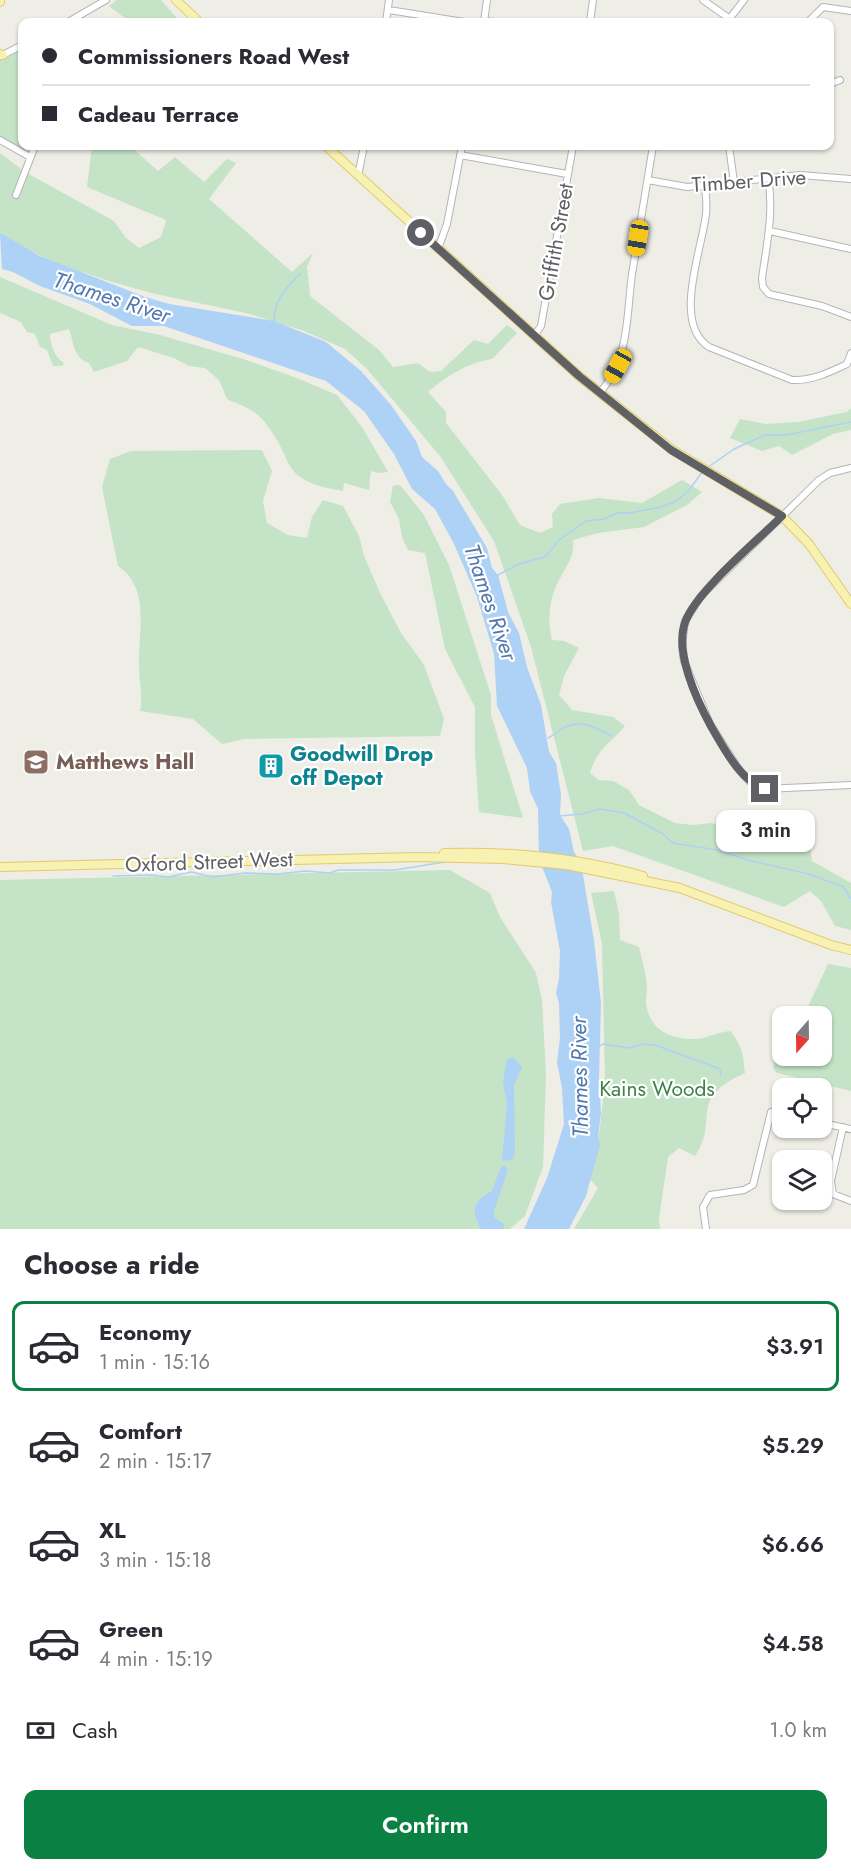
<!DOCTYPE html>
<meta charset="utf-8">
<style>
body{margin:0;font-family:Jost,sans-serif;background:#f2f2f3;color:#2b2b33;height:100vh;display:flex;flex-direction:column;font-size:22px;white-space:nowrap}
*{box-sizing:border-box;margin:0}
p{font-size:20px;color:#7c7c81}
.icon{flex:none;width:33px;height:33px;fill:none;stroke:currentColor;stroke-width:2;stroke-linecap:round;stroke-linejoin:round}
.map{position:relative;height:1229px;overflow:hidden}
.details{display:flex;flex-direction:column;background:#fff;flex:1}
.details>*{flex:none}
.hud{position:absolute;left:18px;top:18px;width:816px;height:132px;border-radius:12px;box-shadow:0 2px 4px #0004;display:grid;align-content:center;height:132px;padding:0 24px;background:#fff}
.needle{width:39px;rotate:200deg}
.tools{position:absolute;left:772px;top:1006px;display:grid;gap:12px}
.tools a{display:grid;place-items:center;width:60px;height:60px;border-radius:12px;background:#fff;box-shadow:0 2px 4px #0004;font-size:30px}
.end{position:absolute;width:27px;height:27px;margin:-14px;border:8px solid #5e6065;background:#fff;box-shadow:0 0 0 3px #fff}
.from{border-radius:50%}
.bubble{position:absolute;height:42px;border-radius:12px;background:#fff;box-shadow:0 2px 4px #0004;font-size:20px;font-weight:600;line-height:42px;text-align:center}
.car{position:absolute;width:18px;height:36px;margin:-18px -9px;border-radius:8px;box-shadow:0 0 4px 2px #0007;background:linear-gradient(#f5c518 24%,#345 0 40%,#f5c518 0 76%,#345 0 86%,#f5c518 0)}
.hud b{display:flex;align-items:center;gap:21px;height:57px;font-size:22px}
.hud b+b{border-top:2px solid #e1e1e2}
.hud i{width:15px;height:15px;background:#2b2b33}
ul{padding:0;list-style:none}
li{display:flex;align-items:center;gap:18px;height:90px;margin:0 12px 9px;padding:0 12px;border:3px solid transparent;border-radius:12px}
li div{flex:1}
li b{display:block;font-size:22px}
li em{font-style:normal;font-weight:600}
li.current{border-color:#0b8043}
li>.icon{width:54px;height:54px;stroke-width:1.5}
h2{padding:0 24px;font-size:27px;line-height:72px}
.pay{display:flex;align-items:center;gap:15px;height:66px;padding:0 24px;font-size:22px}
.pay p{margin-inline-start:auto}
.action{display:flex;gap:12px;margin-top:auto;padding:12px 24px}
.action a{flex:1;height:69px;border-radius:12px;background:#0b8043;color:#fff;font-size:24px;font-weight:600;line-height:69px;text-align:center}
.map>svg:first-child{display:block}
</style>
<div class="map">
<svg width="851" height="1229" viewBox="0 0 851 1229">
<rect width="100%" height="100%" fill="#eeede6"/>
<path fill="#c5e3c7" d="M117,0H161L180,22H130L109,6Z
M22,49V146H31L22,149L0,137V60Z
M92,146H130L158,171L175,157L204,182L227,159L236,163L209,199L292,272L313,253L307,267L310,296L379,350L393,367L418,363L430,372L441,371L474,340L488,344L507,325L517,333L492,359C469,362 445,377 428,392L446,412V423L502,495L520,525L540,533L553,527L552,514L560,504L599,498L642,503L682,480L702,492L687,505L644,527L598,533L573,540C575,557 566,566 559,580C549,600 547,618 552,640L564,641L579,648L564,676L559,695L572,710L613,717L625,726C609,744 597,749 590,773L599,780L613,781L629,790L639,805L675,823L693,825L712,823L768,845L810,847L812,861L851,883V930L835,926L821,901L810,891L784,907L613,846L583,851L531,647L494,541L440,456L367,369L345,349L304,331L246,313L151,293L109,281L55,263L0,235V153L25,172L114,221L126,238L139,248L161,237L166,220L87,187Z
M0,277L112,325L160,335L243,359L297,378L337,395L362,427L388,472L378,473L372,471C368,477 371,483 369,490L344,483L343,491C276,480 298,462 263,420C254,409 240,405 227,399L219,380L205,368L189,366L174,358L138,347L127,361L94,372L89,363C73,358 74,343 69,329L50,334C50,344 55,358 64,363L62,366H53L47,350L40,347L35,334L27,332L21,322L0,313Z
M851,408V430L833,434L792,455L779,446L762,451L730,438L740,419L765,424L798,422L847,412Z
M262,450L272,471L263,501L267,523L288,535L307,538L312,517L323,500L343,506L359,536L364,556L380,593L401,633L424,665L444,719L440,736L244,739L222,744L193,719L140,711C143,696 139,681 139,665C138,632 151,588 118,566L102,487L110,459L131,451Z
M400,485L424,515L449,565L491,695V715L523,818L479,812L475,755V707L445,649L425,553L408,550L402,537L399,519L390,502L393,486Z
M450,870L490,893L500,917L536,973L542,1000L546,1074L543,1167L525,1216L510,1229H0V880Z
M614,891L619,914L620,940L639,947C641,957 645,968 646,979C648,987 646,995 646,1003C649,1029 669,1039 693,1039C706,1039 717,1032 730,1031C742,1045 743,1054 745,1073C686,1099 720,1121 695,1156L679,1148L668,1157L659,1218L660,1229H574L598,1188L589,1178L600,1128L605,1080L602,944L591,893Z
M828,964L851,968V1091L777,1073L773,1068L775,1058L783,1049V1056H822V1017H803Z"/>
<path fill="#aed1f6" d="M0,233L40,256L145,297L169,304L274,321L326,342L361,371L391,405L416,441L422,457L438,471L446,484L453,491L487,548L492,568L498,575L508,612L519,633L527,667L541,705L549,752L556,763L561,795L560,815L569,829L574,852L581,863L594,941L601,1003L599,1078L601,1114L598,1137L600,1145L586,1196L569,1229H524L547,1178L564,1124L562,1088L557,1062L560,1038L559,1003L556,993L559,979L560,951L551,902L552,892L539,859L538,809L530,791L527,768L497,706L494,654L477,597L454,544L435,509L412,489L394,454L364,411L326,381L164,326H132L90,304L40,286L13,272L2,269Z
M514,1058L522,1067L514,1086L515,1153L512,1160L502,1161L507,1104L503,1082L507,1059Z
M505,1166L508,1170L494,1211V1217L504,1224V1229H481C471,1211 472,1201 492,1191L501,1167Z"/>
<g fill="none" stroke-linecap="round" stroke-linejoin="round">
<path stroke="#aed1f6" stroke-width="1.5" d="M274,322C273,301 287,286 301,273
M707,468L734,449L765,435H786L851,422
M498,575L519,564L545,557L559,540L586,521L604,519L617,513H630L661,507L676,501L689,490L703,471
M548,738C554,735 559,730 565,727C582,719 597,728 612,736
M559,816L582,814L600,809L624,813L663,834L673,843L717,850L748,860L809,874L843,887L851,899
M113,876L152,875L168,877L191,872L213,877L245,873L278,874L305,871L330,873L338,870H395L451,861
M600,1046L603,1044L629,1048L642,1044L655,1045L720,1069L721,1076"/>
<g stroke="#b3b5b9" stroke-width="8">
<path id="minor" d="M703,0L730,19
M389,10L464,22
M68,22L106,0
M386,22L389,0
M479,22L484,21L495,22
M484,22L487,0
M590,22L593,0
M727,22L744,0
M808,22L823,7L851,11
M1,56L22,45
M830,84L840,80
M0,140L30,157
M729,146L734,182
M460,155L567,174
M358,176L364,146
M768,177C774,212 767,243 762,278L763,287L769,294L822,306L851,317
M648,180L687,187L800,175L851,179
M705,186C706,195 707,205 706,214C702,250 672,323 709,347L792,380C812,381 830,372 847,364L851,353
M16,195L35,146
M770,231L851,249
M438,249L447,224L462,146
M534,336L541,326L573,146
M600,393C630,355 626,320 632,274C639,231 646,188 653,146
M851,468L830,473L819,480L701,596L685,621L682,646L684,661L710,724L740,771L750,782L765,789L851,785
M822,1123L851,1129
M843,1127L831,1181L833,1194L851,1201
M706,1229L703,1207L710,1195L744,1190L753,1185L771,1112L783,1114"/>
</g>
<g stroke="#e3ca6a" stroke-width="10">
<path id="major" d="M176,0L199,22
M0,2V0
M0,54L3,55
M326,146L579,376L671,449L782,516L809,544L851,604
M444,853C511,851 579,858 643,876
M0,867L417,857L503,859L567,865L680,888
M677,887L831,945L851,950"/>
</g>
<use href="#minor" stroke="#fff" stroke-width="6"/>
<use href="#major" stroke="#f7f1b2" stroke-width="8"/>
</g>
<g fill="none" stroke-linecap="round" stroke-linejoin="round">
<path stroke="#5e6065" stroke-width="8" d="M421,233L579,376L671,450L782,516C757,541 698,590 686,620C673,650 697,701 712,728C725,750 740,780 765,789"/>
</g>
<defs>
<g id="school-square" transform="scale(1.35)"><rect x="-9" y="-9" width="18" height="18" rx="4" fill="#8d6e63" stroke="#fff"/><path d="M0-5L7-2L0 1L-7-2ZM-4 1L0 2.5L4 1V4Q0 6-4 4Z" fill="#fff"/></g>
<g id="building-square" transform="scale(1.35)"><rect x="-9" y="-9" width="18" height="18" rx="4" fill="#0f9aa8" stroke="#fff"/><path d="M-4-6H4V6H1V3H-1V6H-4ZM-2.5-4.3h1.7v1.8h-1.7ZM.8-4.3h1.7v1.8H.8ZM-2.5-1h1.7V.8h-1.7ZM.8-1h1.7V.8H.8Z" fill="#fff"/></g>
</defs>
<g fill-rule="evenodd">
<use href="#school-square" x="36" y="762"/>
<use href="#building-square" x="271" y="766"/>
</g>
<g text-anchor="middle" stroke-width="4.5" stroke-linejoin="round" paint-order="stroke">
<g font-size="21" fill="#5e6065" stroke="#fff">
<text transform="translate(749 181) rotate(-4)" y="7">Timber Drive</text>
<text transform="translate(556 242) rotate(-80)" y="7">Griffith Street</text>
<text transform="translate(209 862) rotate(-2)" y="7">Oxford Street West</text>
</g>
<g font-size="21" font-weight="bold" fill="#0d838f" stroke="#fff" text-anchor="start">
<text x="290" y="761">Goodwill Drop<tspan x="290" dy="24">off Depot</tspan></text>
</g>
<g font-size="21" font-weight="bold" fill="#785e54" stroke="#fff" text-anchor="start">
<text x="56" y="769">Matthews Hall</text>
</g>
<g font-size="21" fill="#3f8247" stroke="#fff">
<text x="657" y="1096">Kains Woods</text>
</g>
<g font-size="22" font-style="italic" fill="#5077af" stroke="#fff">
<text transform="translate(112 297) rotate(18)" y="8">Thames River</text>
<text transform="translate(491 602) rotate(71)" y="8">Thames River</text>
<text transform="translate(579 1077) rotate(-91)" y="8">Thames River</text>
</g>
</g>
</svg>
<div class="tools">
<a><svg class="needle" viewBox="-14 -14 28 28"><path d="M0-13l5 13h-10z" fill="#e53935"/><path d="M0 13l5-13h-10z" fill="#7c7c81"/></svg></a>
<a><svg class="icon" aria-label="locate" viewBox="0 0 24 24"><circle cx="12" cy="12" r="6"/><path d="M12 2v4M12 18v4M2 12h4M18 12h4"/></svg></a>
<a><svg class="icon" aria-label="layers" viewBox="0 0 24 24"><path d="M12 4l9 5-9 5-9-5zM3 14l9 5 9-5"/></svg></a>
</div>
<i class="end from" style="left:421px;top:233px"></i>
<i class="end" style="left:765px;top:789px"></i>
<div class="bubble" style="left:716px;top:810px;width:99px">3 min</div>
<i class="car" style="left:638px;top:238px;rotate:189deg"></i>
<i class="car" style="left:618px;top:366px;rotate:209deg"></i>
<div class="hud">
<b><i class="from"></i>Commissioners Road West</b>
<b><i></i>Cadeau Terrace</b>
</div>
</div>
<section class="details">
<h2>Choose a ride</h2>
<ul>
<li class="current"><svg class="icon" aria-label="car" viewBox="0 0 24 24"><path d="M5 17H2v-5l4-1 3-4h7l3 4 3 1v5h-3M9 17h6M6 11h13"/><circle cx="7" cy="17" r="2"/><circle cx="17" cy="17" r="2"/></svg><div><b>Economy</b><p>1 min · 15:16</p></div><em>$3.91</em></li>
<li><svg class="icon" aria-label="car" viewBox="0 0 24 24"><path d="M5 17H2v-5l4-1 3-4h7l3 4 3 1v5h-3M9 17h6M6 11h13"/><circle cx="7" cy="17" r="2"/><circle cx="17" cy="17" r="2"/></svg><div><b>Comfort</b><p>2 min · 15:17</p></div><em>$5.29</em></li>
<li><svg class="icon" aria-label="car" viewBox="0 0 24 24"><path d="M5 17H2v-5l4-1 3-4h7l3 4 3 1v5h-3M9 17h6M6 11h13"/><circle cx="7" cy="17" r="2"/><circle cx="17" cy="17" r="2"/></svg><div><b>XL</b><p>3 min · 15:18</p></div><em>$6.66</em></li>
<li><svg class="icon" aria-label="car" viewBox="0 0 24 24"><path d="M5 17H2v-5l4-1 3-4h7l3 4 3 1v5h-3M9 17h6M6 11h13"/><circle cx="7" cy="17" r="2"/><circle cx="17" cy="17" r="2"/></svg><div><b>Green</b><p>4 min · 15:19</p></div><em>$4.58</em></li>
</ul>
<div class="pay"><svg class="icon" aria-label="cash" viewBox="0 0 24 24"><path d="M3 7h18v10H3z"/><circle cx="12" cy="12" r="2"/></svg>Cash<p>1.0 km</p></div>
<div class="action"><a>Confirm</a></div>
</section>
